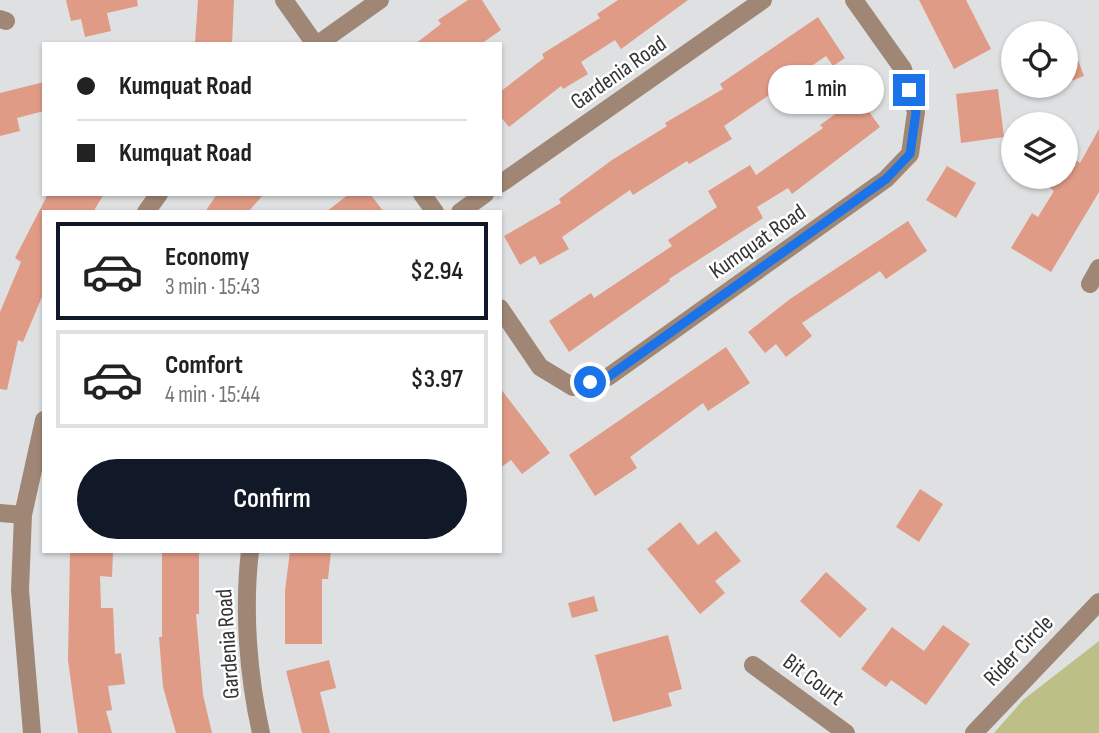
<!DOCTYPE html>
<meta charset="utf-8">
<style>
body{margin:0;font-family:"Sofia Sans Condensed",sans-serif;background:#f6f6f6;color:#222;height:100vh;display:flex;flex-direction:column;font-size:26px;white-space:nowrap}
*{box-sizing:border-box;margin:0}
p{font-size:23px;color:#767676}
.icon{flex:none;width:38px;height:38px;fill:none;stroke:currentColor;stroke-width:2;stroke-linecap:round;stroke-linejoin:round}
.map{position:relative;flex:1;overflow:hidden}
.panel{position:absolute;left:42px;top:210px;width:460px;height:343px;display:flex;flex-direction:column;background:#fff;border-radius:0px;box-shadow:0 2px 5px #0004}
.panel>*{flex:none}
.banner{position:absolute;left:42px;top:42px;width:460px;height:154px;border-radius:0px;box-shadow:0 2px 5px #0004;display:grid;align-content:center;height:154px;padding:0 35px;background:#fff}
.buttons{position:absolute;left:1001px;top:21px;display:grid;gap:14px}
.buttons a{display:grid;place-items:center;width:77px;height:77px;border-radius:50%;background:#fff;box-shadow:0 2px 5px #0004;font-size:35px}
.end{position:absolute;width:32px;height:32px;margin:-16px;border:9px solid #1a73e8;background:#fff;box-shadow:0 0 0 4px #fff}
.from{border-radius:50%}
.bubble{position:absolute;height:49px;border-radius:24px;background:#fff;box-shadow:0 2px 5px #0004;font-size:23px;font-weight:600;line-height:49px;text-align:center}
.banner b{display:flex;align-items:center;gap:24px;height:66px;font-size:26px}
.banner b+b{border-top:2px solid #e0e0e0}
.banner i{width:18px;height:18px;background:#222}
ul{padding:12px 0 0;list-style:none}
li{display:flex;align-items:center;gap:21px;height:98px;margin:0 14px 10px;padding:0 21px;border:4px solid #e0e0e0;border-radius:0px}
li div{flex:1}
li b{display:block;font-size:26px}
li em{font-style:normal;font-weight:600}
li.selected{border-color:#111827}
li>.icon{width:63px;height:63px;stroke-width:1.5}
.primary-button{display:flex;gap:14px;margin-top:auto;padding:14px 35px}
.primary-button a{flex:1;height:80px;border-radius:42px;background:#111827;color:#fff;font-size:28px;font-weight:600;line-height:80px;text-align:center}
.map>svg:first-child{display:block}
</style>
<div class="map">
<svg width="1099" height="733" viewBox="0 0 1099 733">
<rect width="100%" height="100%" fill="#dfe0e1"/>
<path fill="#bcc086" d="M1099,641V733H994L1023,700Z"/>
<path fill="#e09b86" d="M66,0H137L138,6L107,13L111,31L85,37L81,19L71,21Z
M198,0H234L232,44L195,43Z
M468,0H482L501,30L481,44H415L441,24L438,20Z
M618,0H688L621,49L615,40L581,62L588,74L563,89L561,86L509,127L500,116V92L544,58L542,54L600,18L597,14Z
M919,0H966L991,49L954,69Z
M818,17L845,58L833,66L826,56L724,126L732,139L689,164L687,161L633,195L630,190L562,237L569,249L540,265L535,256L520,265L504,236L561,203L559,199L612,160L667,126L665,123L723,89L720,84Z
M1067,31L1084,76L1066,83V32Z
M44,82V111L17,118L20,131L0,136V93Z
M998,89L1004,137L961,143L956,94Z
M862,102L880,127L792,194L788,188L757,207L763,218L669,279L670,281L569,352L549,321L591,293L594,298L672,246L668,240L717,207L708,191L750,165L756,175L823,128L820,125L844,108L848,113Z
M1099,129V192L1051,272L1011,248L1032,213L1038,217L1054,191L1050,188L1057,177H1066V154L1080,163Z
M947,166L976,183L956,218L926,200Z
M48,194H104L93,212H44V292L23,342L18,340L7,390L0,389V312L21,262L15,258Z
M217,194H264L248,212H205Z
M349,194H370L384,212H326Z
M908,221L927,251L886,279L880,271L802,323L812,336L786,357L776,344L765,353L748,332L790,299Z
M726,347L750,383L708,411L703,403L630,457L637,468L595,496L569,455Z
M500,388L550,453L522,474L511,460L500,468Z
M920,489L943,504L919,542L896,527Z
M680,522L698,545L716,531L741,561L715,581L725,593L700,614L647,549Z
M70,551H113L112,577L100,576L101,608H113L115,654L121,653L125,684L108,686L112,710L106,711L112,733H78L68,660Z
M162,551H199V614H196L203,695L212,733H176L163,687L159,637H162Z
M290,551H331L328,579H322V644H285V591Z
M826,572L867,609L840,638L800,601Z
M594,596L598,611L572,618L568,603Z
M943,625L970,644L926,705L891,680L886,687L861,669L892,627L924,651Z
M668,635L682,689L668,693L672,706L613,722L595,655Z
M329,660L336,688L320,692L330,733H302L286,671Z"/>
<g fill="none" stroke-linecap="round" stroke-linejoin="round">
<path stroke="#a08775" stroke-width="18" d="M284,0L315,44
M0,19L6,21
M318,44L380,0
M500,184L763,0
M422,194L435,212
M146,212L159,194
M460,212L485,194
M1090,284L1099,268
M500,308L540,367L573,387L608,377L886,179L910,154L916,112L903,69L854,0
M0,513L23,515
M250,551C243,610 248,675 261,733
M753,665L846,733
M32,733L20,590L23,515L44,420
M974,733L1099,602"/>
</g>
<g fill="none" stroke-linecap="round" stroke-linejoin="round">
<path stroke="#1a73e8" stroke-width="9" d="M590,382L608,377L886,179L910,154L916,112L909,90"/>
</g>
<g text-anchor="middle" stroke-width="5" stroke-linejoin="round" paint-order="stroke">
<g font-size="23" fill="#343435" stroke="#fff">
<text transform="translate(618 72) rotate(-35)" y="8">Gardenia Road</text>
<text transform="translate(757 241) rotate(-35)" y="8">Kumquat Road</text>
<text transform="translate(227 644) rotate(-94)" y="8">Gardenia Road</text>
<text transform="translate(1018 650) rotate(-46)" y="8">Rider Circle</text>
<text transform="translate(814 679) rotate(37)" y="8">Bit Court</text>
</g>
</g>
</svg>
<div class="buttons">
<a><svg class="icon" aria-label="locate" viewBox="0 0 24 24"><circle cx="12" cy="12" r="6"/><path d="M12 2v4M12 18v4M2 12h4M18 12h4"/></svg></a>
<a><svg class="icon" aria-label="layers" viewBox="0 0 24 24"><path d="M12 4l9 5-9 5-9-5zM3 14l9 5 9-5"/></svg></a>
</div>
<i class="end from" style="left:590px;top:382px"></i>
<i class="end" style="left:909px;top:90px"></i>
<div class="bubble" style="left:768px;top:65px;width:116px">1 min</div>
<div class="banner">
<b><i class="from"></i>Kumquat Road</b>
<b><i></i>Kumquat Road</b>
</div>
<section class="panel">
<ul>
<li class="selected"><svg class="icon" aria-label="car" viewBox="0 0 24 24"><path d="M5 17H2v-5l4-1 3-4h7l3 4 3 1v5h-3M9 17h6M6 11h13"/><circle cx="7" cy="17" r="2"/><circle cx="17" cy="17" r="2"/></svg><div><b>Economy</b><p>3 min · 15:43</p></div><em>$2.94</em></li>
<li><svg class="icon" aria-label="car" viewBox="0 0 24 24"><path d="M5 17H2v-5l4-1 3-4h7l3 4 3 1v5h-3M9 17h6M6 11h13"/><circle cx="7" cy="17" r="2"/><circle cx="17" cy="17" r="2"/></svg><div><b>Comfort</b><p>4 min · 15:44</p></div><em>$3.97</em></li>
</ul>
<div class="primary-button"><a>Confirm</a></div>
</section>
</div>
